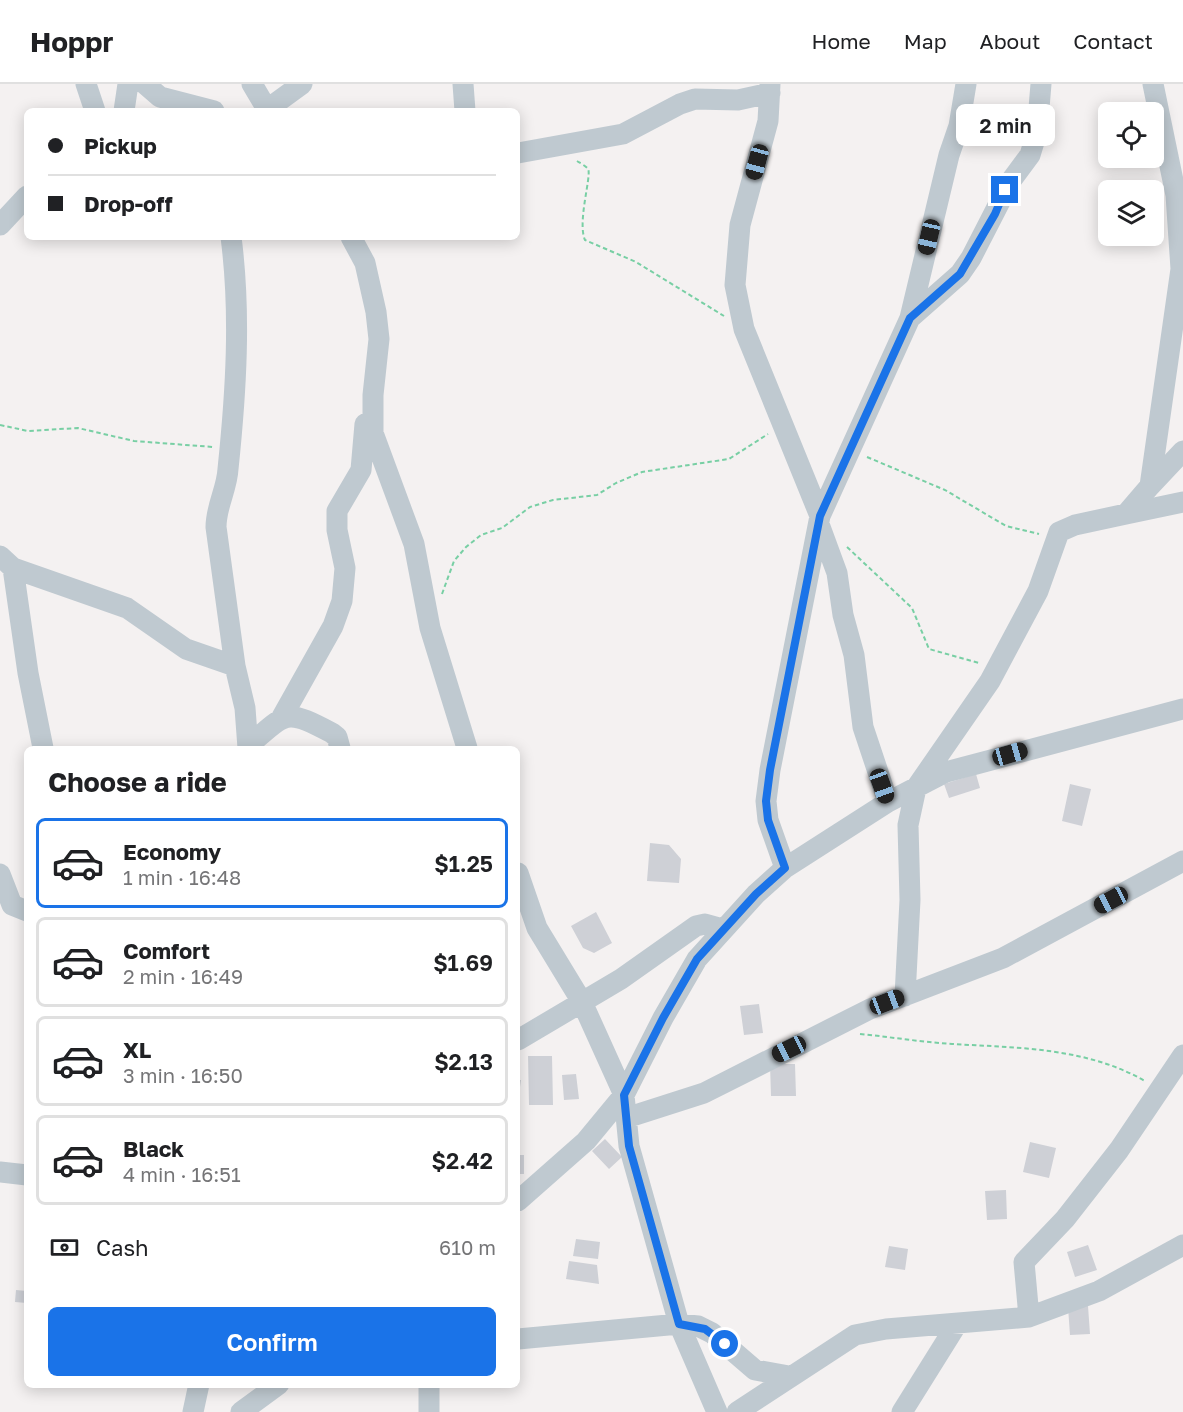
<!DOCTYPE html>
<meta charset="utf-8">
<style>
body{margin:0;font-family:"Golos Text",sans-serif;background:#f2f2f2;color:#202124;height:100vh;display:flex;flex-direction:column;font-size:22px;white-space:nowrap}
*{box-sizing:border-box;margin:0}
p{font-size:20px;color:#757577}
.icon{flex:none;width:33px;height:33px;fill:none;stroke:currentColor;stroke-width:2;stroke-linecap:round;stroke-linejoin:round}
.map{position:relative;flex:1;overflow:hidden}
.side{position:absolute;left:24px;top:662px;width:496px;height:642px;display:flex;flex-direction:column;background:#fff;border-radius:9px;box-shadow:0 3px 15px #0003}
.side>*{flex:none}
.banner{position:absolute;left:24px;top:24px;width:496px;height:132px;border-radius:9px;box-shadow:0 3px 15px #0003;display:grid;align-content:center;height:132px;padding:0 24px;background:#fff}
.controls{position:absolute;left:1098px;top:18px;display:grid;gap:12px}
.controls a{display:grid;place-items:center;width:66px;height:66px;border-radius:9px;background:#fff;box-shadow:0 3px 15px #0003;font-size:30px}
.end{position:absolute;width:27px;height:27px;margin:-14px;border:8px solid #1a73e8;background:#fff;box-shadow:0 0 0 3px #fff}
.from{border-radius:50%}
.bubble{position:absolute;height:42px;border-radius:9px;background:#fff;box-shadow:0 3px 15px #0003;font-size:20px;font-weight:600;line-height:42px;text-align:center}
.car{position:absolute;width:18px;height:36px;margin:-18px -9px;border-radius:8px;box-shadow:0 0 4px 2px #0007;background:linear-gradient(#222 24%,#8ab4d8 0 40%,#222 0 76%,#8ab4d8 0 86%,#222 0)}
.banner b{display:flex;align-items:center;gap:21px;height:57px;font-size:22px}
.banner b+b{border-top:2px solid #e0e0e0}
.banner i{width:15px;height:15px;background:#202124}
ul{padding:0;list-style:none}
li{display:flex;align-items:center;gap:18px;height:90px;margin:0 12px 9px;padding:0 12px;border:3px solid #e0e0e0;border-radius:9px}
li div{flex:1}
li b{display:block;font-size:22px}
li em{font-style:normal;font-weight:600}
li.active{border-color:#1a73e8}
li>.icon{width:54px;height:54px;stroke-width:1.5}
h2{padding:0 24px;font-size:27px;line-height:72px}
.pay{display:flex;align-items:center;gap:15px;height:66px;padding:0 24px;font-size:22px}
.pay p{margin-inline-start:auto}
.action{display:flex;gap:12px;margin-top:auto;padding:12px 24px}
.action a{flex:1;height:69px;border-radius:9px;background:#1a73e8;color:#fff;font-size:24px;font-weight:600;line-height:69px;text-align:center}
header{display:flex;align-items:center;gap:36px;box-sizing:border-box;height:84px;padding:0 30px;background:#fff;border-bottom:2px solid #e0e0e0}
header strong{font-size:28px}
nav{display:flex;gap:33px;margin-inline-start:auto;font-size:21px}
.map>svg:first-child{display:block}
</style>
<header>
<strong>Hoppr</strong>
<nav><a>Home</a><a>Map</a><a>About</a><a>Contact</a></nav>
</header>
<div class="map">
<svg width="1183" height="1328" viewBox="0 0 1183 1328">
<rect width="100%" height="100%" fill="#f4f1f1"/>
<path fill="#ced0d6" d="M976,690L980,704L949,714L944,700Z
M1070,700L1091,705L1082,742L1062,737Z
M650,759L669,761L681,775L679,799L647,797Z
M596,828L612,859L594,869L583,864L571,842Z
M759,920L763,949L744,951L740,922Z
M528,972H552L553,1021H529Z
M770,980H795L796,1012H771Z
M576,990L579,1015L564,1016L562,991Z
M518,996H521L519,1010H518Z
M605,1055L622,1073L609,1085L592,1067Z
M1030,1058L1056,1064L1049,1094L1023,1088Z
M518,1071H524V1090H518Z
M1006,1106L1007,1135L987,1136L985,1107Z
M576,1155L600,1158L598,1175L573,1172Z
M1088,1161L1097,1186L1075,1193L1067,1168Z
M889,1162L908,1165L905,1186L885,1183Z
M569,1177L597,1181L599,1200L566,1195Z
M16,1206L27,1207V1219L15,1218Z
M1088,1222L1090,1250L1070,1251L1068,1223Z"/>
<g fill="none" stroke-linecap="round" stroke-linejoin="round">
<path stroke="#78cfa4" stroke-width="2" stroke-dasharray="4.5 3" stroke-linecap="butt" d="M577,77C580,79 586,82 588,85C592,91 577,138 585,156L636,178L724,232
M0,341L28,347L78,344L134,357L213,363
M867,373L945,406L1006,442L1039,450
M847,463L912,524L929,565L979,579
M442,510L454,477L466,463L481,451L502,444L530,423L553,416L597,411L616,399L642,388L729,375L768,350
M860,950C891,953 921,958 952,960C1018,964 1085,963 1145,997"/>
<path stroke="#bfc9d0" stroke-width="21" d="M86,0L95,27
M145,0L160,13L214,27
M252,0L268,27
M463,0L465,27
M770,0L768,37L740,141L735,201L744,245L820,432
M124,27L128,0
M265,27L302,0
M518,69L623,50L680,20L695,15L738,16L770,9
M0,141L27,112
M231,153C241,230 236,308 228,385C227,405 216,422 216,443L235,582L245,624L248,664
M351,153L365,179L376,228L379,255L373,311V349L414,460L430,544L467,664
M910,234L960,190L971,174L1010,98L1030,71L1037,48L1041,0
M1150,402L1183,367
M1126,430L1183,418
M819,440L837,489L843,531L854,571L863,643L888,718
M0,472L13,484L127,524L186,565L235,582
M13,484L28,589L43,664
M282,633L333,542L342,517L345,484L337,446V427L361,386L365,340
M248,662C288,628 284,624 332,649L337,653L340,664
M785,784L768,736L766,717L770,686L820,432L910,234L949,71L959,42L966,0
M518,789L537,844L582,918L624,1011L629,1062L679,1240L717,1328
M0,790L12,821L27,827
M905,912L910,816L908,741L916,704L990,597L1038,507L1059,448L1075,441L1126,430L1150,402L1181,185L1176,111L1153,0
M518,956L621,895L696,842L705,840L723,845
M626,1034L704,1009L870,925L1003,874L1183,777
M0,1088L27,1091
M518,1117L586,1057L624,1011L663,934L697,875L756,810L785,784L888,718L946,688L1183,625
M1029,1233L1024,1178L1065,1135L1119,1066L1183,971
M518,1255L679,1240L698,1242L712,1249L755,1286L789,1292
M429,1300V1328
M193,1328L199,1300
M241,1328L279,1300
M737,1328L855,1251L886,1245L1029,1233L1099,1207L1183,1161
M902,1328L957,1240"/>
</g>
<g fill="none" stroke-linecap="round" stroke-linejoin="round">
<path stroke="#1a73e8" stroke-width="8" d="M725,1260L705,1245L679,1240L629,1062L624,1011L663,934L697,875L756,810L785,784L768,736L766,717L770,686L820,432L910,234L960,190L995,130L1005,106"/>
</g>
</svg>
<div class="controls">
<a><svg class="icon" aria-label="locate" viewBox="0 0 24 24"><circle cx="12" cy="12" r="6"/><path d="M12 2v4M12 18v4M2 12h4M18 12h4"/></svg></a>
<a><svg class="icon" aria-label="layers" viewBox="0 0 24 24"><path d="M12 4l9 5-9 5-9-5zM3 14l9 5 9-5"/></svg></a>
</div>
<i class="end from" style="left:725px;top:1260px"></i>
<i class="end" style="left:1005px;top:106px"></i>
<div class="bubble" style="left:956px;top:20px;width:99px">2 min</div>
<i class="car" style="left:757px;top:78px;rotate:195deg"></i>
<i class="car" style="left:929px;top:153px;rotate:193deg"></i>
<i class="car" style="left:1010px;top:670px;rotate:74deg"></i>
<i class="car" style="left:882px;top:702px;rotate:160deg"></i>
<i class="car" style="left:1111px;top:816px;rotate:242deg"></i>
<i class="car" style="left:887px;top:918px;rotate:69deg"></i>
<i class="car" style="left:789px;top:965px;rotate:244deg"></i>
<div class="banner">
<b><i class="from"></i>Pickup</b>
<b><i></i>Drop-off</b>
</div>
<section class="side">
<h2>Choose a ride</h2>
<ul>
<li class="active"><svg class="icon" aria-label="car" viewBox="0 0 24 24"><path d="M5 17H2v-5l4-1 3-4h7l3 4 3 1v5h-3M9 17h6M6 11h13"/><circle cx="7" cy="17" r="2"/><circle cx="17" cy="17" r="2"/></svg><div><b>Economy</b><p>1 min · 16:48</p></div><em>$1.25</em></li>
<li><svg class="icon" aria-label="car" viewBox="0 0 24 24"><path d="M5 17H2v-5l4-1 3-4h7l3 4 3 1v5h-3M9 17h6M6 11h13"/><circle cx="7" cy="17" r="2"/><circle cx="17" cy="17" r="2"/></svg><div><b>Comfort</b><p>2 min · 16:49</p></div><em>$1.69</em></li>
<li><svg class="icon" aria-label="car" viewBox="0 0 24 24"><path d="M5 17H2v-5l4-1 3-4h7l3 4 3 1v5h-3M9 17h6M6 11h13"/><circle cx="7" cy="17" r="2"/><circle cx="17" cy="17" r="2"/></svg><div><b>XL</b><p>3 min · 16:50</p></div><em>$2.13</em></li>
<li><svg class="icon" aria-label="car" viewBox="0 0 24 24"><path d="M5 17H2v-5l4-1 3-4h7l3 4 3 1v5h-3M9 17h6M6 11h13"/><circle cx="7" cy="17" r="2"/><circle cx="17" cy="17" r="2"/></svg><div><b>Black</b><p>4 min · 16:51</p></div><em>$2.42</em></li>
</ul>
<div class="pay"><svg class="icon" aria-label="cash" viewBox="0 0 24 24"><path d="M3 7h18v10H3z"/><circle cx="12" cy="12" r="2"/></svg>Cash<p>610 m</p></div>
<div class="action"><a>Confirm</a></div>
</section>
</div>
